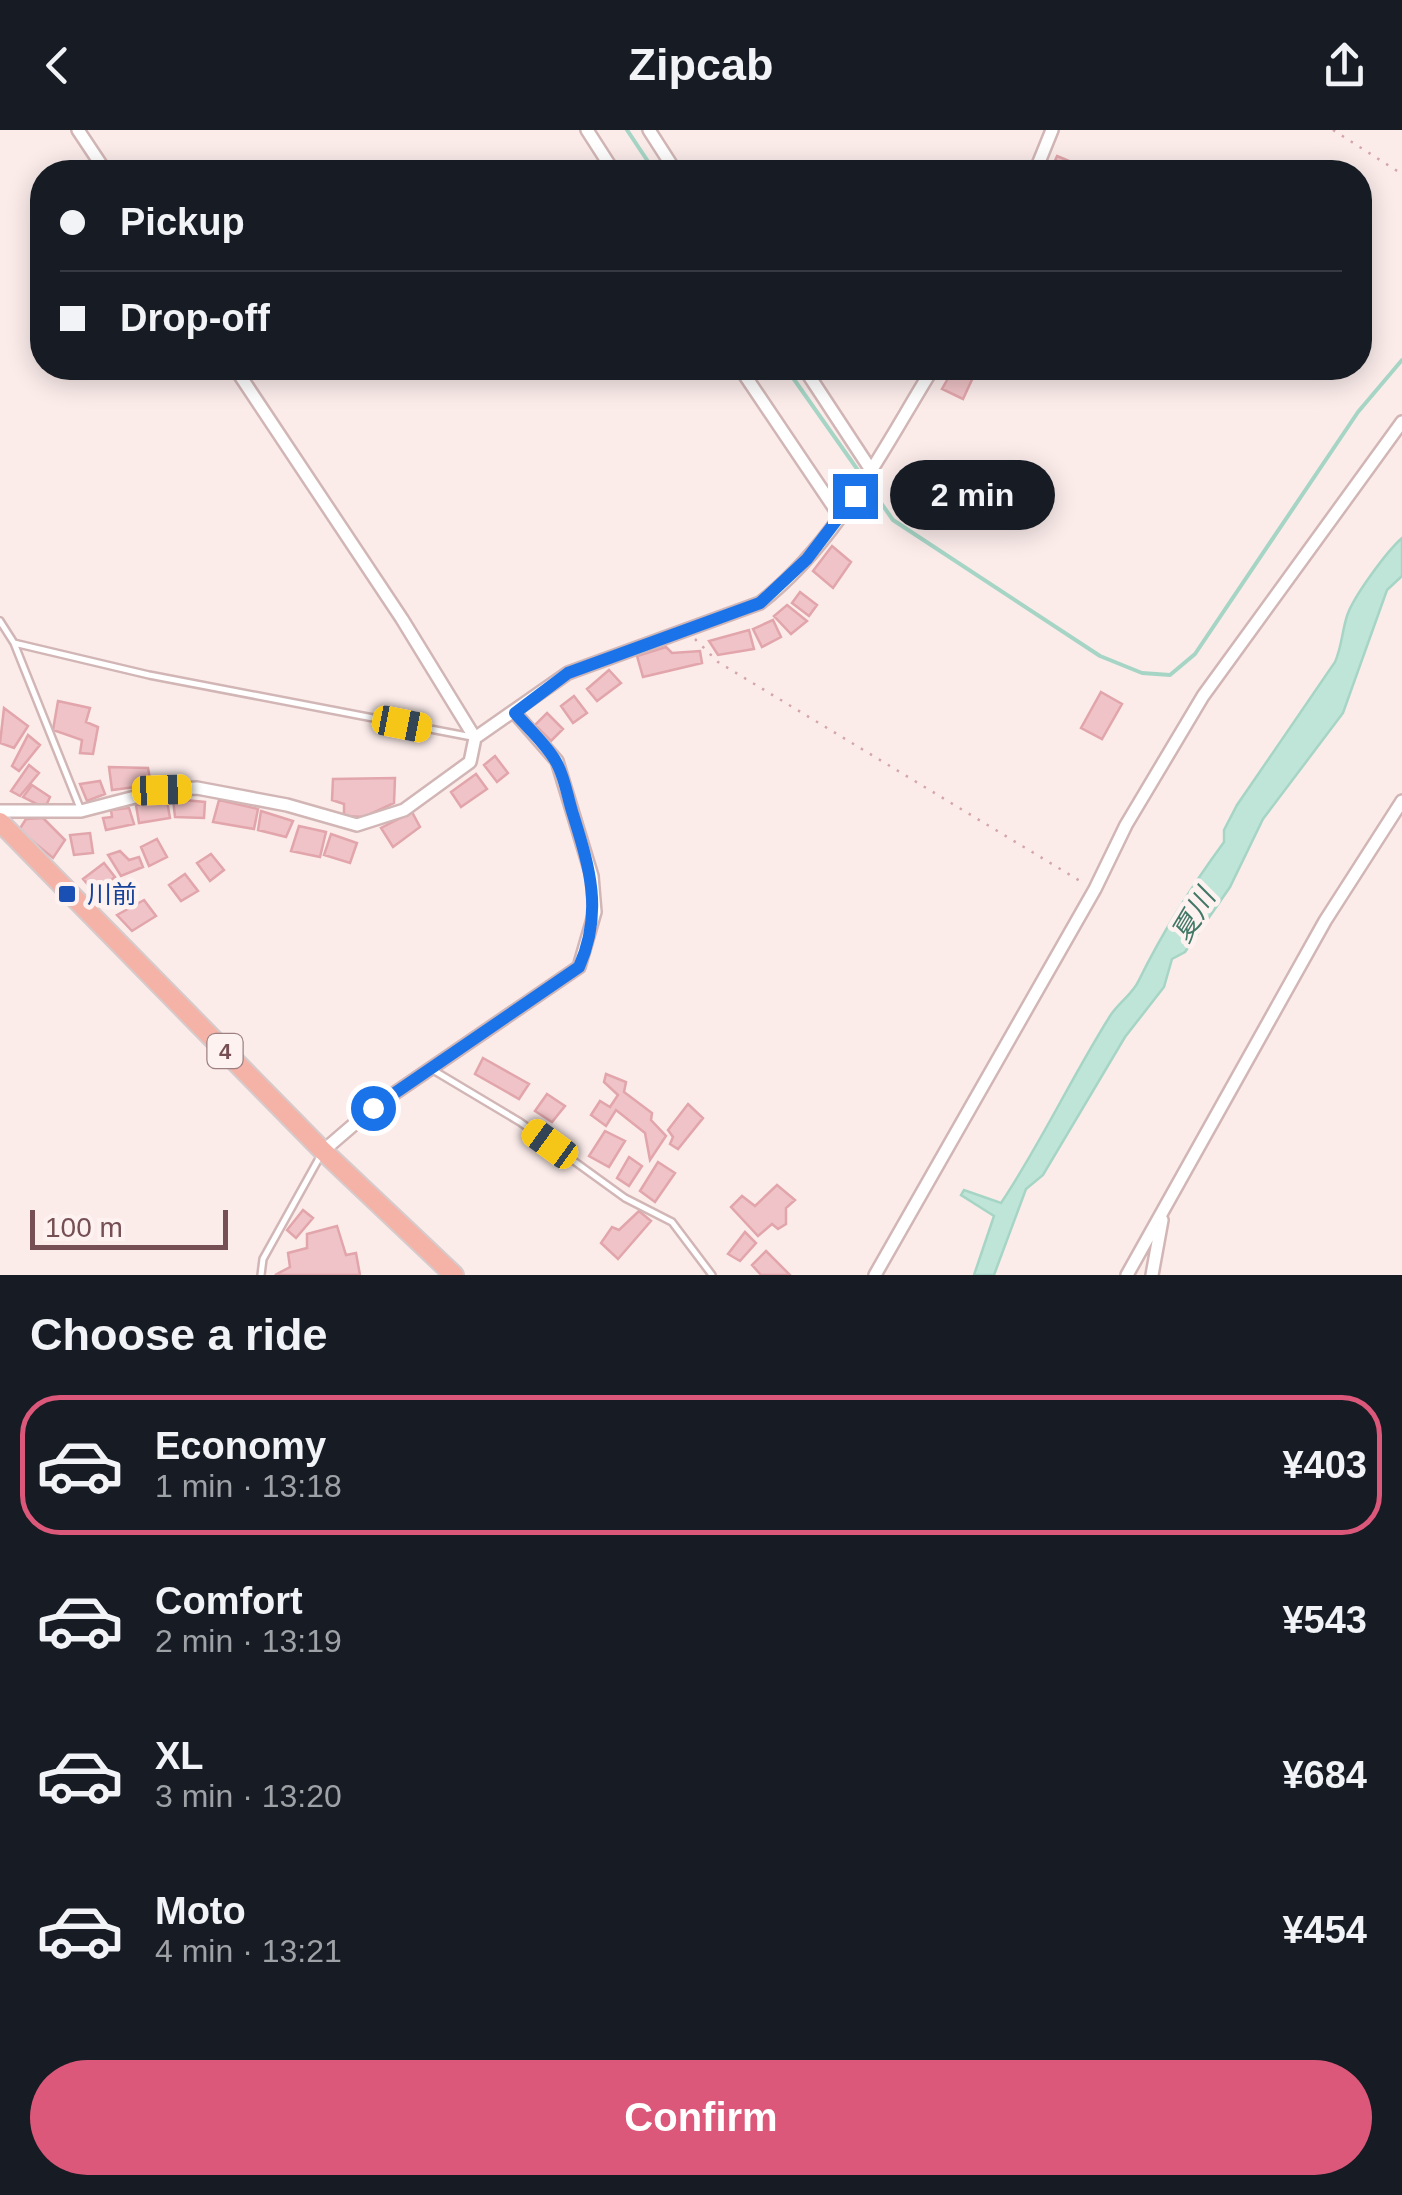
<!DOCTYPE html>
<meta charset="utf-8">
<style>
body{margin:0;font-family:Helvetica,"Noto Sans JP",sans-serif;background:#242831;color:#f1f3f6;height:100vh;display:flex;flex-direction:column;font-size:38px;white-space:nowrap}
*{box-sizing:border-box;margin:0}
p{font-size:32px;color:#9ea1a6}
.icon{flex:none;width:55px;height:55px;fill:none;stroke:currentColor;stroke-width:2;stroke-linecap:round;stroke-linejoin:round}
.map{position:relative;height:1145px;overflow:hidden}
.drawer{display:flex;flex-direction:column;background:#171b24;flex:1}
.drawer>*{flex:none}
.guide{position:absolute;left:30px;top:30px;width:1342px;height:220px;border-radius:40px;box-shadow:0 5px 25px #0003;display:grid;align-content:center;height:220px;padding:0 30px;background:#171b24}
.scale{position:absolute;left:30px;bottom:25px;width:198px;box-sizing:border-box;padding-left:10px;border:5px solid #754f53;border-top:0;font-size:28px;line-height:35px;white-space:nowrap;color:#754f53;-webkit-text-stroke:8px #fef2f0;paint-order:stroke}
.end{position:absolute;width:45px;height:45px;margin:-22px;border:12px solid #1a73e8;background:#fff;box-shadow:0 0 0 5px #fff}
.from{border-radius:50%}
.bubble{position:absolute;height:70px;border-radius:35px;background:#171b24;box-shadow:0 5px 25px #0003;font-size:32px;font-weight:600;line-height:70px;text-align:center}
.car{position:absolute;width:30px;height:60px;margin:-30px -15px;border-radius:12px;box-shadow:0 0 8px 2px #0007;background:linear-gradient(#f5c518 24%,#345 0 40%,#f5c518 0 76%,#345 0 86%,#f5c518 0)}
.guide b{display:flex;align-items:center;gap:35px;height:95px;font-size:38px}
.guide b+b{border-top:2px solid #363941}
.guide i{width:25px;height:25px;background:#f1f3f6}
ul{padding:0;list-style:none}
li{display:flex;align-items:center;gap:30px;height:140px;margin:0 20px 15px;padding:0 10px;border:5px solid transparent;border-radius:40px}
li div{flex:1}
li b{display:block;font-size:38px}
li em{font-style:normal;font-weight:600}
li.on{border-color:#dc587a}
li>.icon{width:90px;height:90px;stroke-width:1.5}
h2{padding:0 30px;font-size:45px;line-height:120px}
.cta{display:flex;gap:20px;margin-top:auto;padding:20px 30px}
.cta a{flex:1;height:115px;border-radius:60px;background:#dc587a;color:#fff;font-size:40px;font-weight:600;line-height:115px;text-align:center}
header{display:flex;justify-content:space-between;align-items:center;height:130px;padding:0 30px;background:#171b24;font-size:45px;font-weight:600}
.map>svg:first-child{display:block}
</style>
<header><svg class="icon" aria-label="back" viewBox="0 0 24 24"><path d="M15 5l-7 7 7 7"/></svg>Zipcab<svg class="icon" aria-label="share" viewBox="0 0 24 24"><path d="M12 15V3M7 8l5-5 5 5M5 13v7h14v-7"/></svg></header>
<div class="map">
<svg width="1402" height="1145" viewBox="0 0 1402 1145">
<rect width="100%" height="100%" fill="#fbecea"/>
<path fill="#bfe4d8" stroke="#a6d5c6" stroke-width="2.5" d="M1402,408V446L1387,460L1343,583L1263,689L1230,757L1185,822L1172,829L1164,857L1125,907L1043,1045L1026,1059L994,1145H974L994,1086L961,1065L964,1060L1001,1073C1041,1013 1071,948 1110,886C1118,873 1133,864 1139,850C1163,801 1191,757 1224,712V700L1237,675L1335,532C1342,516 1342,501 1347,486C1353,467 1387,421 1402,408Z"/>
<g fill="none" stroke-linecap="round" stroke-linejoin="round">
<path stroke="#a6d5c6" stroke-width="4" d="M627,0L655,42
M786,238L893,390L1100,526L1142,543L1170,545L1195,524L1358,282L1402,230"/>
</g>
<path fill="#efc3c7" stroke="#e1a5ab" stroke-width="2.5" d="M1057,26L1079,35L1075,42H1050Z
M954,238L976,241L963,269L942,259Z
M936,343L962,357L949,380L925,363Z
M832,416L851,432L833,458L813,441Z
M800,462L817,475L809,486L792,473Z
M787,475L807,491L791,504L774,486Z
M773,490L781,507L762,517L753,499Z
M749,500L754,519L718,525L709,511Z
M666,517L672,523L700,521L702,533L643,547L637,526Z
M609,540L621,553L597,571L587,559Z
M1101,562L1122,574L1102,609L1081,598Z
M574,566L587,583L573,593L561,576Z
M58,571L90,578L86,592L98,597L93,624L80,623L82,610L53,600Z
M4,578L28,596L14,618L0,613Z
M547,583L563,599L551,611L535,595Z
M28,605L40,615L19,641L12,636Z
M495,626L508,643L497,652L484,635Z
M29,635L39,643L20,666L11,661Z
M109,637L148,638L151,655L112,660Z
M476,644L487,659L461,677L451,662Z
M395,648L394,673L364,687L344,686V674L332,670L333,649Z
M100,651L105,664L87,671L80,654Z
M32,655L50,667L45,678L23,667Z
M173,669L205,672L204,688L175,687Z
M219,670L258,679L254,699L213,692Z
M167,671L170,688L139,693L136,675Z
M129,678L134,694L106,700L103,688L112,687L111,680Z
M261,681L293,691L286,707L258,700Z
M412,682L420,697L393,717L381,698Z
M43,688L65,710L53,728L19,700L26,689Z
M299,696L326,702L320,727L291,721Z
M90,703L93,723L74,725L70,705Z
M331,704L357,713L350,733L324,725Z
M157,709L167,727L149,736L141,717Z
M120,721L129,730L139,727L143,737L121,746L108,725Z
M211,724L224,740L210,751L197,733Z
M104,733L115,747L95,763L83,749Z
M185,744L198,761L181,771L169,755Z
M144,770L156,786L132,801L117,785Z
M483,928L529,954L519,969L475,944Z
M606,944L626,952L624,962L652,983L651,990L666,1006L650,1030L645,1003L616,980L606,996L591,985L600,971L610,977L618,965L604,952Z
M547,964L565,976L552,992L535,981Z
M688,974L703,988L678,1019L670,1014L673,1007L668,1000Z
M605,1001L625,1011L609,1037L589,1026Z
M629,1027L642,1036L629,1056L617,1048Z
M658,1032L675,1043L655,1072L640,1061Z
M777,1055L795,1070L786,1078V1094L778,1099L772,1094L758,1106L731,1077L742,1066L755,1076Z
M303,1080L313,1088L296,1108L287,1100Z
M639,1081L651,1091L618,1129L601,1113L612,1097L619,1100Z
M337,1096L346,1125L356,1123L360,1145H275L290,1137L288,1123L307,1118V1104Z
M745,1102L756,1113L740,1131L728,1124Z
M766,1121L790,1145H761L752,1135Z"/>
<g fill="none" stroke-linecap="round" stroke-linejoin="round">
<g stroke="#d2b6b6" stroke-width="10">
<path id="lane" d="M0,491L14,513L80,678
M14,513L149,545L472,607
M433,940L520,992L625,1068L672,1092L712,1145
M261,1145L263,1129L322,1023"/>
</g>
<g stroke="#d2b6b6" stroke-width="16">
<path id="street" d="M78,0L106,42
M587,0L614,42
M649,0L676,42
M1035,42L1052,0
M740,238L839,385
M804,238L871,340
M475,608L568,543L760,473C837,413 883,319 933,238
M0,681H81L162,660L197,658L287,675L357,695L404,680L470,632L475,608L402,489L235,238
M323,1021L373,978L579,837L595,782L592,746L557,631L515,583
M875,1145L1095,759L1126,695L1203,566L1402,292
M1127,1145L1325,791L1402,671
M1152,1145L1162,1090"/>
</g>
<g stroke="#d6cacb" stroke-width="22">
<path id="primary" d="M0,692L323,1021L454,1145"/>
</g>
<path stroke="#d4a6aa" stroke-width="2.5" stroke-dasharray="2.5 8" stroke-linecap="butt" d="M1333,0L1402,44
M695,509L718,532L1085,754"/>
<use href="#lane" stroke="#fff" stroke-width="5"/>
<use href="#street" stroke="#fff" stroke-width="11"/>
<use href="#primary" stroke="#f5b3a8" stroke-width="18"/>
</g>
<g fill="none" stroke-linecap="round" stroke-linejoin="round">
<path stroke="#1a73e8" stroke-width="12" d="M373,978L579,837C604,781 589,736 572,681C567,665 564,644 555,630C545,613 528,598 515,583L568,543L760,473L807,429L855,366"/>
</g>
<rect fill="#1a4fb4" stroke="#fef2f0" stroke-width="4" x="57" y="754" width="20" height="20" rx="5"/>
<g text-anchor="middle" stroke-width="9" stroke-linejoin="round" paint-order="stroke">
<rect fill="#fef2f0" stroke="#9e8082" stroke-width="2.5" x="207.5" y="904" width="35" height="34" rx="8"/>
<g font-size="22" font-weight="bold" fill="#754f53">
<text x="225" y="929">4</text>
</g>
<g font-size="25" fill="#164399" stroke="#fef2f0" text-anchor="start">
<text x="87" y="773">川前</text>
</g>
<g font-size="28" font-style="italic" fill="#427868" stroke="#fef2f0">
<text transform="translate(1193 785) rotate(-59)" y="10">夏川</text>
</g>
</g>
</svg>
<div class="scale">100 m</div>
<i class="end from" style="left:373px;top:978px"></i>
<i class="end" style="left:855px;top:366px"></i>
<div class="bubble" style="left:890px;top:330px;width:165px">2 min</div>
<i class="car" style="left:402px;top:594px;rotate:101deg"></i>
<i class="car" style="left:162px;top:660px;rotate:88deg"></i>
<i class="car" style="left:550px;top:1014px;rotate:306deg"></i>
<div class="guide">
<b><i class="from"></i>Pickup</b>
<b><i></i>Drop-off</b>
</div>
</div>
<section class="drawer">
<h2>Choose a ride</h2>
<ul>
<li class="on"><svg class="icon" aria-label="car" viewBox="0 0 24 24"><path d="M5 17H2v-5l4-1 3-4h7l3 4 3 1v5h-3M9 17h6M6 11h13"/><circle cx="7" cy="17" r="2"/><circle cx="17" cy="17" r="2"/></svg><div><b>Economy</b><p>1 min · 13:18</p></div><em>¥403</em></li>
<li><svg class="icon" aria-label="car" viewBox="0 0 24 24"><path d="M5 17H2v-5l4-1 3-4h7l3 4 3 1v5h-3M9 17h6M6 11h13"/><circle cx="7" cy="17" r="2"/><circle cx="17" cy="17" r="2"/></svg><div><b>Comfort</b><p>2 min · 13:19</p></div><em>¥543</em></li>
<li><svg class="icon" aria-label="car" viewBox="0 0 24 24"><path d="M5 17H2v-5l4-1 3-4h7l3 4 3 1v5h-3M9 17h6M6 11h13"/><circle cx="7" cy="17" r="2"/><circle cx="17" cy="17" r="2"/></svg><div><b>XL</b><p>3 min · 13:20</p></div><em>¥684</em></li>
<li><svg class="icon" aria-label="car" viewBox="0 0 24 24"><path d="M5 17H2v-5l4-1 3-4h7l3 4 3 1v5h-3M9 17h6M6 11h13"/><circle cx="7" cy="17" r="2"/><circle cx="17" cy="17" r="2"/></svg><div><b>Moto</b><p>4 min · 13:21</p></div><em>¥454</em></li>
</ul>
<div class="cta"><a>Confirm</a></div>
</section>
